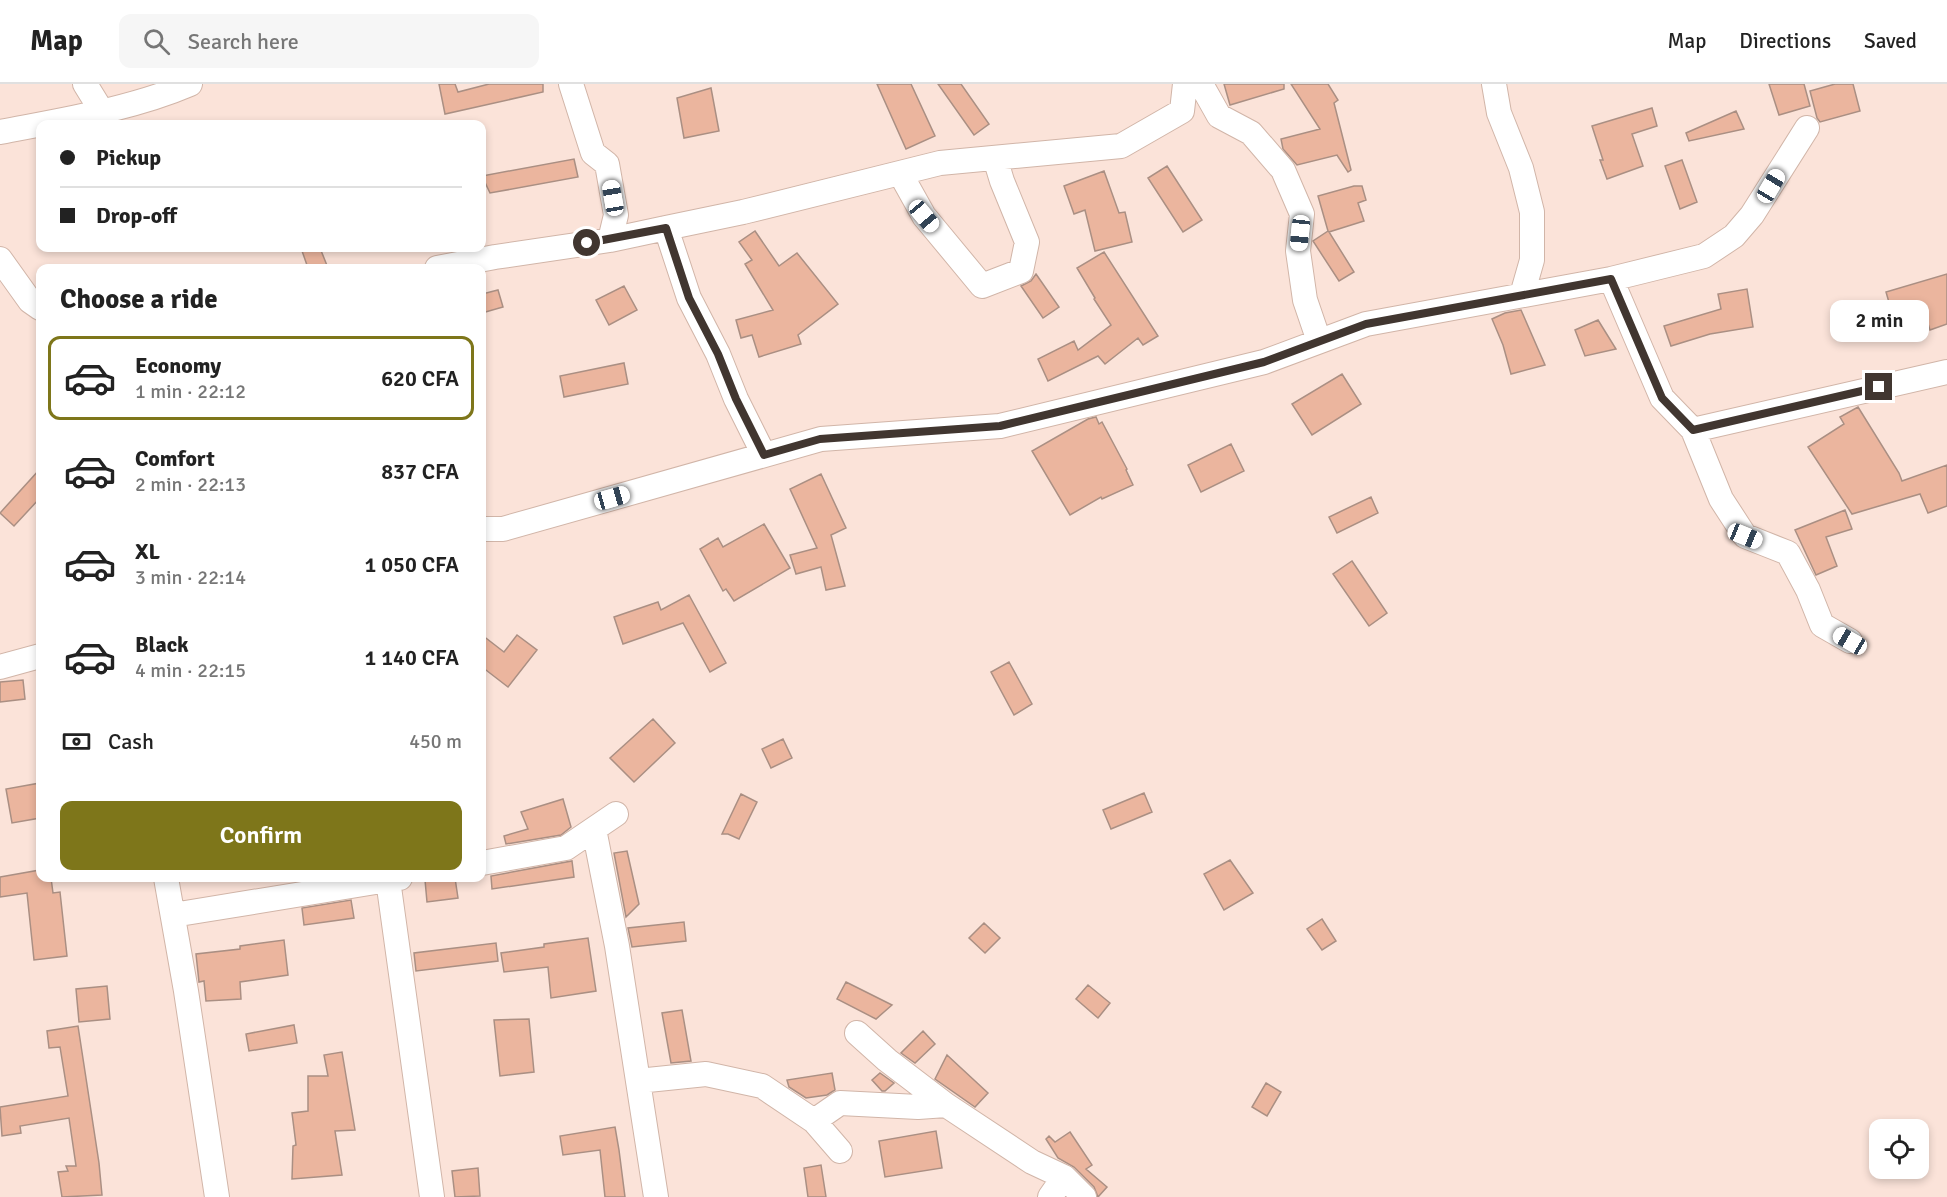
<!DOCTYPE html>
<meta charset="utf-8">
<style>
body{margin:0;font-family:Signika,sans-serif;background:#f6f6f6;color:#222;height:100vh;display:flex;flex-direction:column;font-size:22px;white-space:nowrap}
*{box-sizing:border-box;margin:0}
p{font-size:20px;color:#767676}
.icon{flex:none;width:33px;height:33px;fill:none;stroke:currentColor;stroke-width:2;stroke-linecap:round;stroke-linejoin:round}
.map{position:relative;flex:1;overflow:hidden}
.drawer{position:absolute;left:36px;top:180px;width:450px;height:618px;display:flex;flex-direction:column;background:#fff;border-radius:12px;box-shadow:0 3px 9px #0003}
.drawer>*{flex:none}
.hud{position:absolute;left:36px;top:36px;width:450px;height:132px;border-radius:12px;box-shadow:0 3px 9px #0003;display:grid;align-content:center;height:132px;padding:0 24px;background:#fff}
.buttons{position:absolute;left:1869px;top:1035px;display:grid;gap:12px}
.buttons a{display:grid;place-items:center;width:60px;height:60px;border-radius:12px;background:#fff;box-shadow:0 3px 9px #0003;font-size:30px}
.end{position:absolute;width:27px;height:27px;margin:-14px;border:8px solid #413630;background:#fff;box-shadow:0 0 0 3px #fff}
.from{border-radius:50%}
.bubble{position:absolute;height:42px;border-radius:12px;background:#fff;box-shadow:0 3px 9px #0003;font-size:20px;font-weight:600;line-height:42px;text-align:center}
.car{position:absolute;width:18px;height:36px;margin:-18px -9px;border-radius:8px;box-shadow:0 0 4px 2px #0007;background:linear-gradient(#fff 24%,#345 0 40%,#fff 0 76%,#345 0 86%,#fff 0)}
.hud b{display:flex;align-items:center;gap:21px;height:57px;font-size:22px}
.hud b+b{border-top:2px solid #e0e0e0}
.hud i{width:15px;height:15px;background:#222}
ul{padding:0;list-style:none}
li{display:flex;align-items:center;gap:18px;height:84px;margin:0 12px 9px;padding:0 12px;border:3px solid transparent;border-radius:12px}
li div{flex:1}
li b{display:block;font-size:22px}
li em{font-style:normal;font-weight:600}
li.active{border-color:#7e761a}
li>.icon{width:54px;height:54px;stroke-width:1.5}
h2{padding:0 24px;font-size:27px;line-height:72px}
.pay{display:flex;align-items:center;gap:15px;height:66px;padding:0 24px;font-size:22px}
.pay p{margin-inline-start:auto}
.action{display:flex;gap:12px;margin-top:auto;padding:12px 24px}
.action a{flex:1;height:69px;border-radius:12px;background:#7e761a;color:#fff;font-size:24px;font-weight:600;line-height:69px;text-align:center}
header{display:flex;align-items:center;gap:36px;box-sizing:border-box;height:84px;padding:0 30px;background:#fff;border-bottom:2px solid #e0e0e0}
header strong{font-size:28px}
nav{display:flex;gap:33px;margin-inline-start:auto;font-size:21px}
.search{width:420px;height:54px;background:#f6f6f6;display:flex;align-items:center;gap:15px;box-sizing:border-box;padding:0 21px;border-radius:12px;color:#767676;font-size:22px}
.map>svg:first-child{display:block}
</style>
<header>
<strong>Map</strong>
<div class="search"><svg class="icon" aria-label="search" viewBox="0 0 24 24"><circle cx="10" cy="10" r="6"/><path d="M15 15l6 6"/></svg>Search here</div>
<nav><a>Map</a><a>Directions</a><a>Saved</a></nav>
</header>
<div class="map">
<svg width="1947" height="1113" viewBox="0 0 1947 1113">
<rect width="100%" height="100%" fill="#fbe3d9"/>
<path fill="#ebb59e" stroke="#aa8f83" stroke-width="1.5" d="M439,0H455L458,8L489,0H543V8L445,30Z
M877,0H911L935,52L906,65Z
M938,0H961L989,40L974,51Z
M1224,0H1284V5L1230,21Z
M1291,0H1328L1338,16L1334,19L1351,86L1348,88L1337,71L1297,81L1283,65L1281,55L1320,45Z
M1769,0H1804L1810,22L1779,31Z
M1835,0H1853L1860,27L1820,38L1817,34L1810,7Z
M711,4L719,47L684,54L677,14Z
M1652,24L1657,42L1632,50L1643,82L1607,95L1600,76H1603L1592,42Z
M1736,27L1744,45L1689,57L1686,49Z
M574,75L578,93L490,109L482,92Z
M1682,76L1697,118L1680,125L1665,82Z
M1167,82L1202,136L1183,148L1148,94Z
M1104,87L1119,129L1125,128L1132,158L1095,167L1085,126L1074,130L1064,102Z
M1354,102H1362L1366,116L1358,119L1364,137L1329,148L1354,188L1339,197L1313,157L1328,147L1318,112Z
M755,147L779,182L797,169L838,220L798,251L801,260L759,273L752,251L741,254L736,236L773,226L745,180L752,176L739,158Z
M301,164H320L328,184H308Z
M1104,168L1158,252L1143,261L1138,254L1105,280L1098,272L1048,297L1038,275L1074,257L1078,266L1111,241L1094,215L1095,214L1077,184Z
M1036,190L1059,223L1043,234L1021,202L1031,197Z
M1947,190V240L1930,246L1923,224L1893,232L1886,208Z
M624,202L637,226L609,241L596,216Z
M1747,205L1753,243L1710,250L1671,262L1664,242L1721,225L1718,210Z
M498,206L503,223L482,229V210Z
M1521,226L1545,281L1511,290L1503,261L1492,235L1505,229Z
M1598,236L1616,265L1585,272L1575,246Z
M624,279L628,300L564,313L560,292Z
M1342,290L1361,320L1312,351L1292,320Z
M1858,323L1899,389L1902,397L1947,381V422L1928,429L1920,410L1852,430L1808,363L1844,340L1840,333Z
M1096,333L1099,340L1102,338L1127,385L1126,386L1133,401L1102,415L1101,413L1070,431L1032,367L1088,335Z
M1231,360L1244,387L1201,408L1188,381Z
M40,385V414L14,442L0,429Z
M821,390L846,444L831,451L845,502L826,506L821,483L796,490L790,471L817,464L790,405Z
M1371,413L1378,429L1337,449L1329,433Z
M1845,426L1852,445L1826,453L1837,482L1816,491L1795,446Z
M764,440L790,484L734,517L726,505L723,507L700,465L718,454L723,463Z
M1352,477L1387,529L1369,542L1333,490Z
M689,511L726,579L710,588L683,539L623,560L614,533L658,518L661,526Z
M482,551L504,568L517,551L537,566L508,603L482,583Z
M1009,578L1032,620L1014,631L991,588Z
M23,596L25,615L0,618V598Z
M653,635L675,659L634,698L610,674Z
M783,655L792,674L771,684L762,665Z
M40,699V734L12,739L6,705Z
M1144,709L1152,728L1111,745L1103,726Z
M741,710L757,718L739,755L728,750H722Z
M563,715L571,743L561,751L506,760L504,752L528,745L521,728Z
M627,767L639,820L626,833L614,769Z
M1230,776L1253,809L1224,826L1204,790Z
M572,777L574,793L492,805L491,792Z
M40,786V794H51L53,809L60,808L67,872L34,876L27,809L0,813V793Z
M444,794H455L458,814L427,818L425,796Z
M351,816L354,834L304,841L302,824Z
M1322,835L1336,857L1322,866L1307,845Z
M684,838L686,857L632,863L628,844Z
M984,839L1000,854L985,869L969,854Z
M588,854L596,907L551,914L548,883L504,888L501,869L544,863V860Z
M284,856L288,891L240,898L241,915L206,917L204,897L199,898L196,870L240,865V862Z
M496,859L498,877L416,887L414,869Z
M846,898L892,921L876,935L837,915Z
M1088,901L1110,919L1098,934L1076,915Z
M107,902L110,935L79,938L76,905Z
M682,926L691,977L671,979L662,929Z
M529,935L534,988L500,992L494,936Z
M294,941L297,959L249,967L246,950Z
M78,942L99,1079L102,1111L62,1113L58,1088L68,1087L66,1082H76L69,1034L20,1042L21,1049L2,1052L0,1023L68,1012L60,963L49,964L47,947Z
M923,947L935,960L915,979L901,969Z
M342,968L355,1046L335,1047L342,1091L292,1095L293,1062L296,1061L292,1029L308,1027V992H328L324,971Z
M947,971L988,1009L975,1023L935,995Z
M832,989L835,1006L827,1011L806,1014L789,1003L787,996Z
M880,989L894,999L885,1007H882L872,996Z
M1266,999L1281,1008L1267,1032L1252,1023Z
M615,1043L619,1066L625,1113H605L600,1066L563,1071L560,1052Z
M936,1047L942,1084L885,1093L879,1057Z
M1070,1048L1092,1081L1086,1085L1107,1103L1098,1113L1094,1103L1074,1083L1058,1074L1046,1055L1049,1052L1055,1058Z
M821,1081L826,1113H808L804,1084Z
M478,1084L480,1112L455,1113L452,1087Z"/>
<g fill="none" stroke-linecap="round" stroke-linejoin="round">
<g stroke="#d1b5a8" stroke-width="26">
<path id="minor" d="M85,0L101,26
M571,0L593,69L607,80L616,131L610,156
M1201,0L1219,32L1251,49L1283,86L1302,130L1298,167L1305,216L1319,257
M1494,0L1499,29L1521,84L1532,128V176L1522,211
M0,48C62,36 132,25 190,0
M900,89L924,132L982,202L1021,187L1027,158L1002,97L995,74
M666,144L689,214L718,270L736,315L764,371
M0,175L30,217L40,224
M437,184L495,173L610,156L666,144L743,128L940,79L1121,62L1182,27L1185,0
M1611,195L1662,314L1693,346L1947,288
M1693,346L1721,415L1745,452L1788,469L1808,506L1822,541L1850,557
M482,445H503L821,355L1000,342L1264,278L1366,240L1611,195L1704,172L1734,152L1752,131L1807,44
M0,583L40,572
M594,745L617,862L656,1113
M482,779L566,764L616,730
M166,794L186,907L217,1113
M388,796L432,1113
M173,831L400,794
M857,949L887,976L946,1021
M638,997L706,990L762,1002L814,1037L840,1067
M814,1037L840,1019L918,1023L946,1021L1032,1078L1064,1093L1050,1113
M1064,1093L1084,1113"/>
</g>
<use href="#minor" stroke="#fff" stroke-width="24"/>
</g>
<g fill="none" stroke-linecap="round" stroke-linejoin="round">
<path stroke="#413630" stroke-width="8" d="M587,159L666,144L689,214L718,270L736,315L764,371L820,355L1000,342L1264,278L1366,240L1611,195L1662,314L1693,346L1879,303"/>
</g>
</svg>
<div class="buttons">
<a><svg class="icon" aria-label="locate" viewBox="0 0 24 24"><circle cx="12" cy="12" r="6"/><path d="M12 2v4M12 18v4M2 12h4M18 12h4"/></svg></a>
</div>
<i class="end from" style="left:587px;top:159px"></i>
<i class="end" style="left:1879px;top:303px"></i>
<div class="bubble" style="left:1830px;top:216px;width:99px">2 min</div>
<i class="car" style="left:1771px;top:102px;rotate:31deg"></i>
<i class="car" style="left:613px;top:114px;rotate:350deg"></i>
<i class="car" style="left:924px;top:132px;rotate:140deg"></i>
<i class="car" style="left:1300px;top:149px;rotate:186deg"></i>
<i class="car" style="left:612px;top:414px;rotate:74deg"></i>
<i class="car" style="left:1745px;top:452px;rotate:112deg"></i>
<i class="car" style="left:1850px;top:557px;rotate:300deg"></i>
<div class="hud">
<b><i class="from"></i>Pickup</b>
<b><i></i>Drop-off</b>
</div>
<section class="drawer">
<h2>Choose a ride</h2>
<ul>
<li class="active"><svg class="icon" aria-label="car" viewBox="0 0 24 24"><path d="M5 17H2v-5l4-1 3-4h7l3 4 3 1v5h-3M9 17h6M6 11h13"/><circle cx="7" cy="17" r="2"/><circle cx="17" cy="17" r="2"/></svg><div><b>Economy</b><p>1 min · 22:12</p></div><em>620 CFA</em></li>
<li><svg class="icon" aria-label="car" viewBox="0 0 24 24"><path d="M5 17H2v-5l4-1 3-4h7l3 4 3 1v5h-3M9 17h6M6 11h13"/><circle cx="7" cy="17" r="2"/><circle cx="17" cy="17" r="2"/></svg><div><b>Comfort</b><p>2 min · 22:13</p></div><em>837 CFA</em></li>
<li><svg class="icon" aria-label="car" viewBox="0 0 24 24"><path d="M5 17H2v-5l4-1 3-4h7l3 4 3 1v5h-3M9 17h6M6 11h13"/><circle cx="7" cy="17" r="2"/><circle cx="17" cy="17" r="2"/></svg><div><b>XL</b><p>3 min · 22:14</p></div><em>1 050 CFA</em></li>
<li><svg class="icon" aria-label="car" viewBox="0 0 24 24"><path d="M5 17H2v-5l4-1 3-4h7l3 4 3 1v5h-3M9 17h6M6 11h13"/><circle cx="7" cy="17" r="2"/><circle cx="17" cy="17" r="2"/></svg><div><b>Black</b><p>4 min · 22:15</p></div><em>1 140 CFA</em></li>
</ul>
<div class="pay"><svg class="icon" aria-label="cash" viewBox="0 0 24 24"><path d="M3 7h18v10H3z"/><circle cx="12" cy="12" r="2"/></svg>Cash<p>450 m</p></div>
<div class="action"><a>Confirm</a></div>
</section>
</div>
